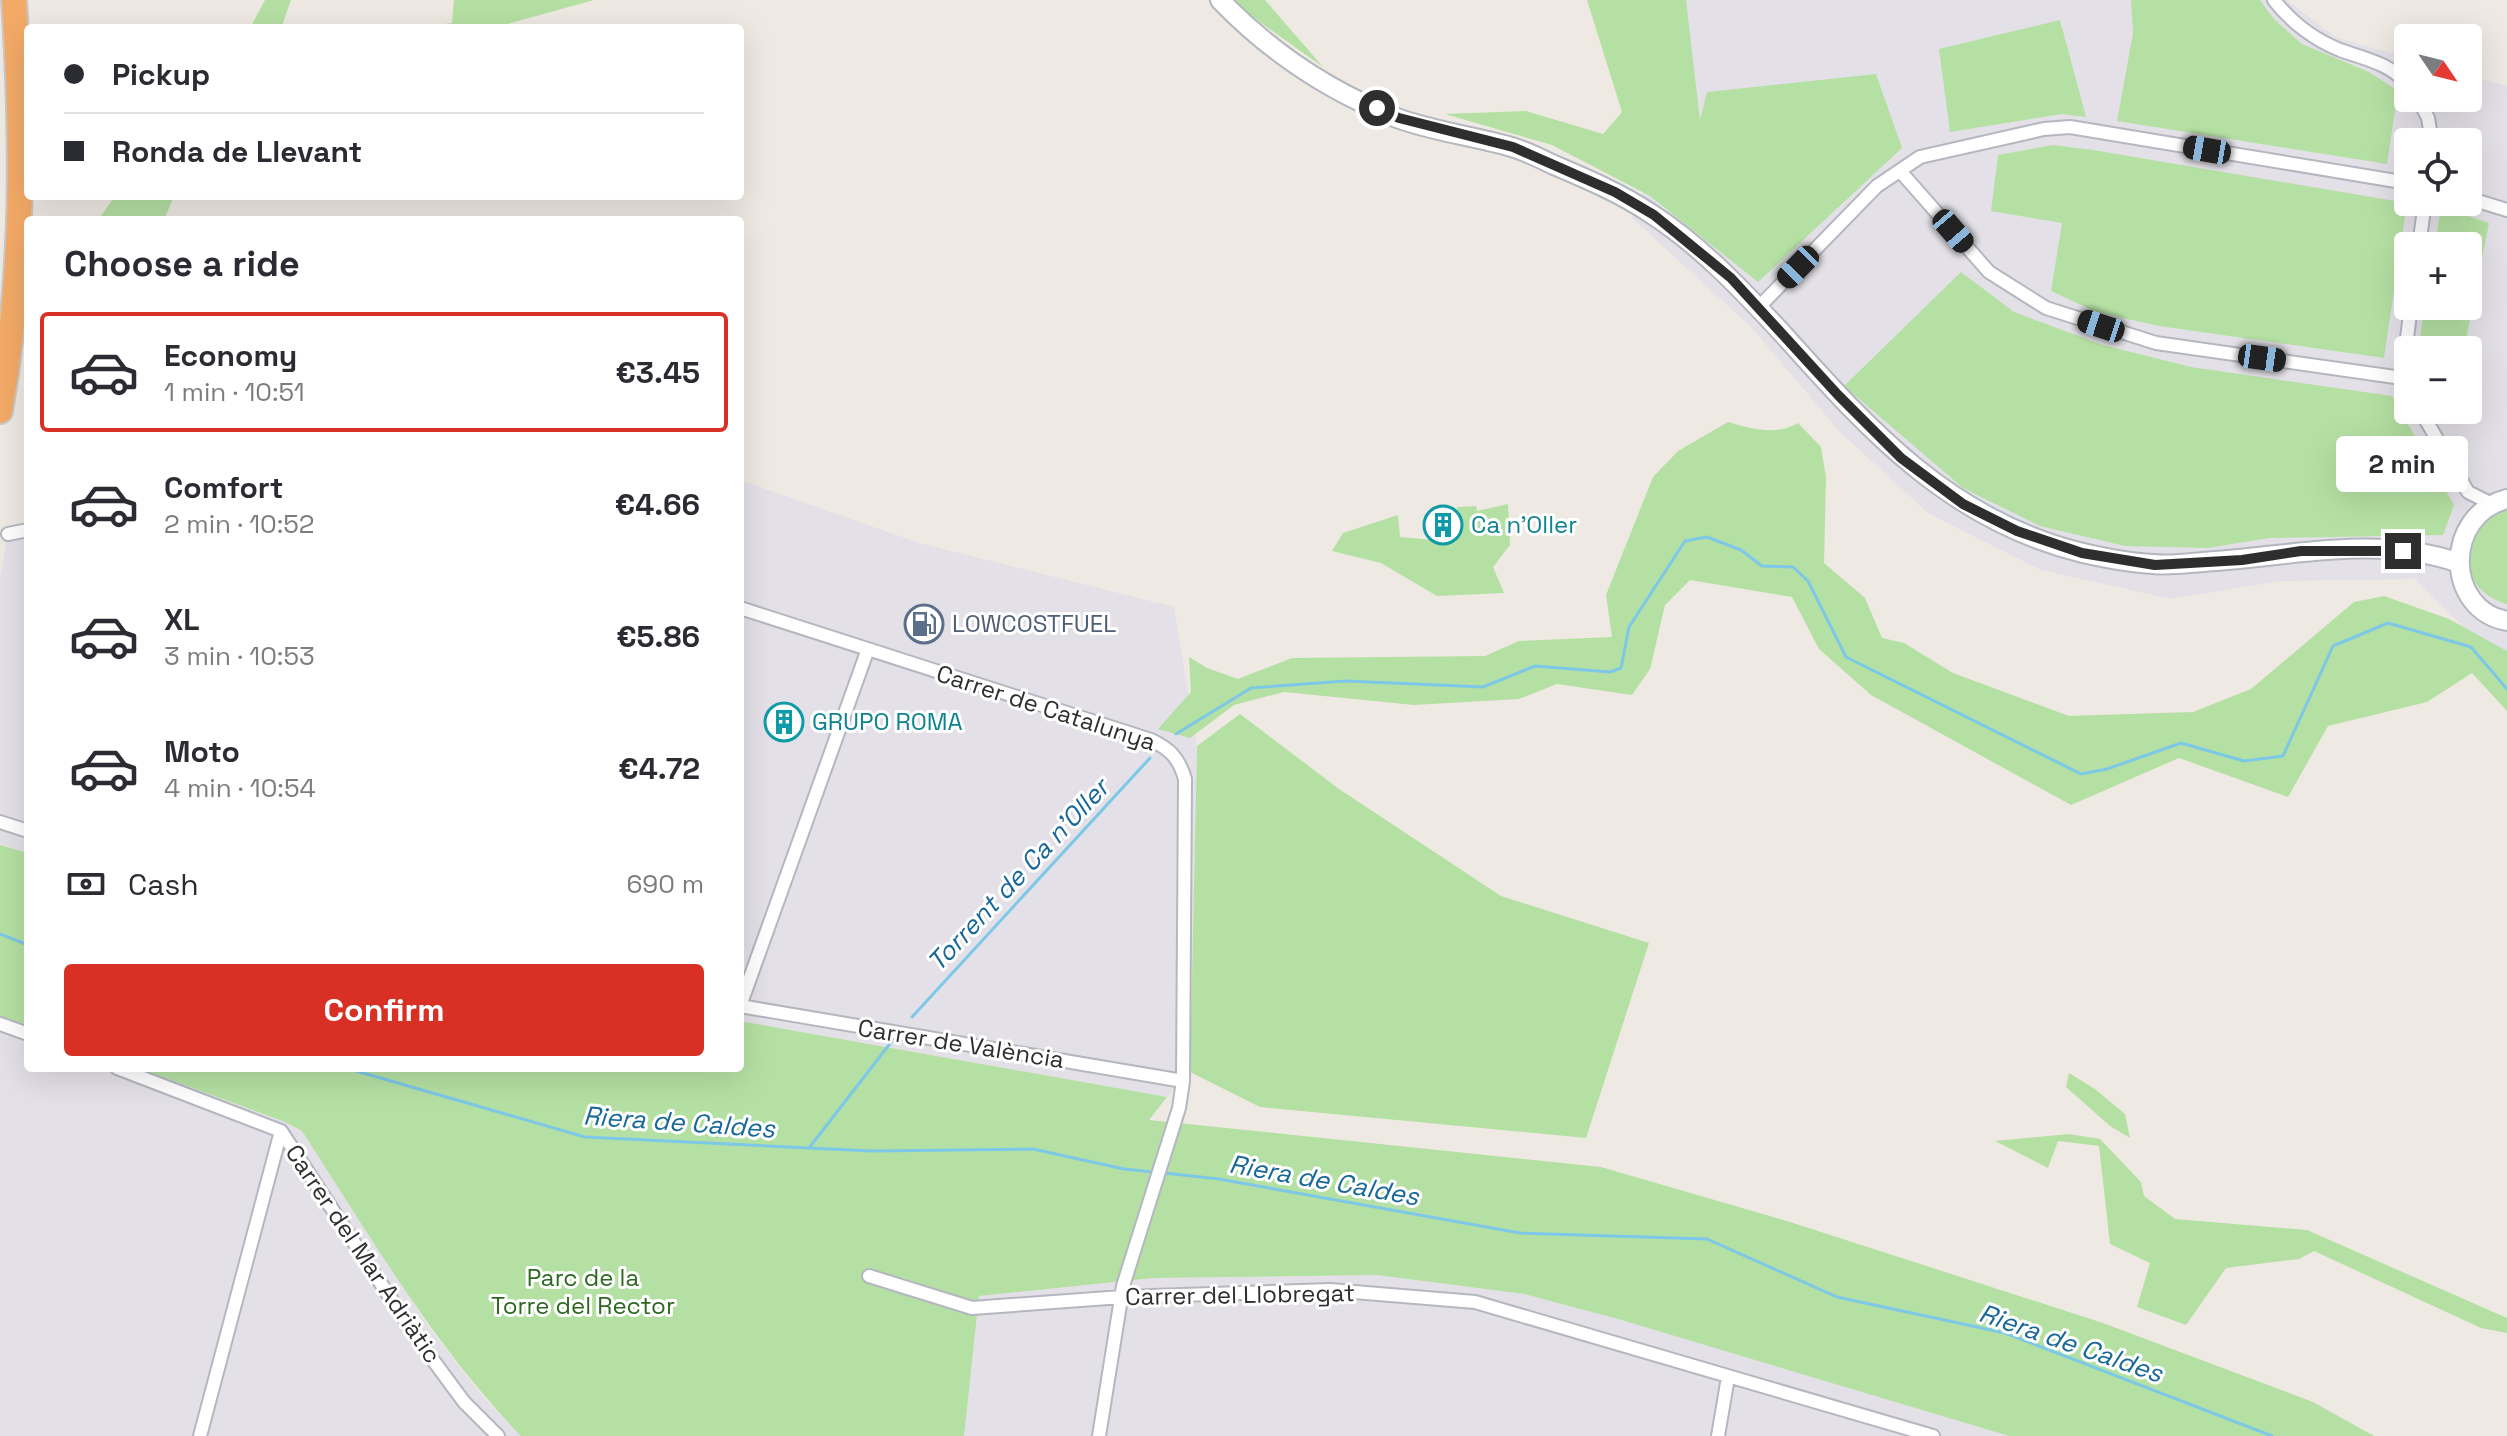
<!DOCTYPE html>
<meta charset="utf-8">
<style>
body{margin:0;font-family:"Space Grotesk",sans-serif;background:#f2f2f3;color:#2b2b33;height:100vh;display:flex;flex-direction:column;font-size:30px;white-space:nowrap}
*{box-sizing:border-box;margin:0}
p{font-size:26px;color:#7c7c81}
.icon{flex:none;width:44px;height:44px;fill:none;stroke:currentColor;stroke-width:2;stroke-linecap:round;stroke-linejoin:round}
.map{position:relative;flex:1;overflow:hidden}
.drawer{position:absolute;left:24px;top:216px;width:720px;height:856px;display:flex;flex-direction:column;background:#fff;border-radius:8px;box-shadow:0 8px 32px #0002}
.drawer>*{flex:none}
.guide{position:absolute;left:24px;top:24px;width:720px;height:176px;border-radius:8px;box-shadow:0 8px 32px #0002;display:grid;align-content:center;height:176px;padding:0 40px;background:#fff}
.needle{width:52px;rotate:125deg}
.controls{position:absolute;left:2394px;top:24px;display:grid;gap:16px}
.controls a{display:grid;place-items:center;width:88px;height:88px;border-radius:8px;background:#fff;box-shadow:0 8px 32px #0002;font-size:40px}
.end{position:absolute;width:36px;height:36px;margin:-18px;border:10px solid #2e2e2e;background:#fff;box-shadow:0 0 0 4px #fff}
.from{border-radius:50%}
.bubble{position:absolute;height:56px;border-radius:8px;background:#fff;box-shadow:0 8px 32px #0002;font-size:26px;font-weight:700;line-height:56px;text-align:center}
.car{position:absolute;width:24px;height:48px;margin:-24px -12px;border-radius:10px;box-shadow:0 0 6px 2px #0007;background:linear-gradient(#222 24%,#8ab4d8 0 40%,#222 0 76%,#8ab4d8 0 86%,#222 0)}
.guide b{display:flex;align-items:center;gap:28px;height:76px;font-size:30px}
.guide b+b{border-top:2px solid #e1e1e2}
.guide i{width:20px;height:20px;background:#2b2b33}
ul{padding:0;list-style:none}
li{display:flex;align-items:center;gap:24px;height:120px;margin:0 16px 12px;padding:0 24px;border:4px solid transparent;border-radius:8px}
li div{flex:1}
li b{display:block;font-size:30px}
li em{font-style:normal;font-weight:700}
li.on{border-color:#d93025}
li>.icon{width:72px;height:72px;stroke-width:1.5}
h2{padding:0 40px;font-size:36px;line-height:96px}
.pay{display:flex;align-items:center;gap:20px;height:88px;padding:0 40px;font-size:30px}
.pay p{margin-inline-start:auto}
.cta{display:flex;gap:16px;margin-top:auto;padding:16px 40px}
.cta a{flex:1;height:92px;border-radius:8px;background:#d93025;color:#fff;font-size:32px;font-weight:700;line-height:92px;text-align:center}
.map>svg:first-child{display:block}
</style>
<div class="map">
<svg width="2507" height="1436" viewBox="0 0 2507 1436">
<rect width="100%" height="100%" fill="#eee9e2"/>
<path fill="#e3e1e7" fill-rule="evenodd" d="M1598,0H2287L2335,37L2408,58V98H2468V75L2507,86V675L2481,644L2415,579L2281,581L2171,599L2041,570L1928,513L1839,431L1752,328L1631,217L1645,188ZM2408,142H2468V202H2408ZM2408,246H2468V306H2408ZM2408,350H2468V410H2408Z
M740,480L919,543L1174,607L1197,746L1190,1072L1167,1097L740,1021Z
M28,530V853L0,844V576L8,534Z
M0,1020L28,1029V1068H138L285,1122L302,1131L432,1331L485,1399L521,1436H0Z
M1377,1275L1524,1294L1618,1319L2009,1436H964L979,1296L1153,1278Z"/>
<path fill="#b5e0a3" d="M265,0H291L281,28H250Z
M454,0H594L493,28H414L452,23Z
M1234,0H1265L1323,67L1240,8Z
M1587,0H1686L1700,120L1707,92L1876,74L1902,148L1758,282L1650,196L1552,145L1445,114L1526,111L1603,134L1622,112Z
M2131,0H2260L2274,19L2302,44L2369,72L2398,91L2387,164L2117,121L2133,33Z
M2060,20L2086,117L2062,114L1950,132L1939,49Z
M2053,145L2093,150L2407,203L2384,358L2159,326L2096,312L2051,291L2062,223L1991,211L1998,155Z
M115,196H174L164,220H98Z
M2451,210L2489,223L2464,350H2418L2425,306H2468V246H2435L2439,218L2444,212Z
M1961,272L2014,312L2103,345L2191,367L2392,396L2454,505L2443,535L2269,538L2208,548L2125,546L2040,526L1963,488L1844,386Z
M1728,422C1752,429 1776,436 1798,423L1821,447L1826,477L1824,563L1865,598L1882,638L1904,643L1953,673L2069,716L2193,712L2251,689L2354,602L2384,596L2449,619L2507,651V711L2472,673L2427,702L2328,726L2288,797L2179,758L2071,805L1871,695L1819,649L1792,597L1690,580L1665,605L1650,669L1632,695L1557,684L1519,699L1414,705L1284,692L1234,705L1190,738L1158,729L1191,692L1189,657L1207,668L1238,679L1292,658L1485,656L1519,641L1612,637L1606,595L1653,477L1678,451Z
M1508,504L1510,545L1493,567L1504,593L1437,596L1381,563L1332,551L1343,533L1398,515L1400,537L1456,542L1457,507L1476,506L1477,511Z
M2507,508V604C2453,589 2457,525 2507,508Z
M1240,714L1339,789L1501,896L1649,943L1586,1138L1260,1107L1190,1072L1197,746Z
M0,845L28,853V1029L0,1020Z
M740,1021L1167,1097L1149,1120L1601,1167L1787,1221L2103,1323L2313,1402L2374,1436H2009L1618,1319L1524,1294L1377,1275L1153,1278L979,1296L964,1436H521C434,1346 370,1236 302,1131L285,1122L138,1068H740Z
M2069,1073L2095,1089L2125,1114L2130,1138L2110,1126L2066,1087Z
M2069,1134L2100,1139L2141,1182L2144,1196L2175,1219L2307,1230L2507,1318V1333L2481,1328L2314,1251L2299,1259L2226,1268L2186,1325L2137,1307L2150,1263L2110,1244L2099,1146L2058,1141L2048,1168L1995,1141Z"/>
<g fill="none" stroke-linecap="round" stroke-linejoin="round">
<path stroke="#7dc7e7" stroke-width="3" d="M1176,734L1251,688L1346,681L1483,687L1535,666L1610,672L1621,668L1629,627L1685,541L1707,537L1741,550L1762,566L1793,567L1808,581L1846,657L2081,774L2107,769L2181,743L2244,761L2283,756L2333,646L2388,623L2471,647L2507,689
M0,934L28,945
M912,1017L1150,758
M346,1068L585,1137L872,1151L1033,1149L1124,1169L1153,1172
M809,1148L892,1041
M1164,1173L1219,1179L1520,1233L1707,1239L1837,1297L2005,1333L2272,1436"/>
<g stroke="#b5b7c0" stroke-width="16">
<path id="minor" d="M2274,0C2291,22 2315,40 2340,50C2365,59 2390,63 2408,85
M2418,98L2428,118L2432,142
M1900,171L1989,272L2046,308L2156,343L2402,378
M2468,198L2507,210
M2419,246L2425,202
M1758,308L1877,186L1920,157L2044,129L2070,127L2408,183
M2408,389L2402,378L2411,306
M2420,410L2468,492L2492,504
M8,534L28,530
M740,608L1151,740C1170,749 1179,758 1185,779L1183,1081L1179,1108L1123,1286L1099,1436
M868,649L740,1006L1183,1081
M0,822L28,831
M0,1024L28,1034
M117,1068L281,1131L416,1337L464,1402L498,1436
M869,1276L972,1308L1122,1297L1330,1290L1475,1302L1933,1436
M200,1436L281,1131
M1718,1436L1728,1377"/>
</g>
<g stroke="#b5b7c0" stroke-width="22">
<path id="secondary" d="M1220,0C1271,53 1328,91 1397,118C1432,131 1472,136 1508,146C1524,150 1539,158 1554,165C1587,179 1620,193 1650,213C1700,245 1742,290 1782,333C1869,430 1950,521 2083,553C2105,558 2131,563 2153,564C2170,566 2187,563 2203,562C2288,557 2376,534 2459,563
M2507,499C2443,515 2445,610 2507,621"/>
</g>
<g stroke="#c9c9c9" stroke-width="28">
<path id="motorway" d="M0,411C24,273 23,140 14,0"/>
</g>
<use href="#minor" stroke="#fff" stroke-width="12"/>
<use href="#secondary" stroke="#fff" stroke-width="18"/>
<use href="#motorway" stroke="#f4aa67" stroke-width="24"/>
</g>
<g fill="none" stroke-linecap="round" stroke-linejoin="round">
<path stroke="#2e2e2e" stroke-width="10" d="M1377,108L1399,118L1513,147L1615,192L1654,215L1731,278L1838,395L1901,458L1963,504L2017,531L2082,553L2155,565L2242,560L2301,551H2403"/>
</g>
<defs>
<g id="building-ring" transform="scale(2)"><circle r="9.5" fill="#fff" stroke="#0f9aa8" stroke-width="1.5"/><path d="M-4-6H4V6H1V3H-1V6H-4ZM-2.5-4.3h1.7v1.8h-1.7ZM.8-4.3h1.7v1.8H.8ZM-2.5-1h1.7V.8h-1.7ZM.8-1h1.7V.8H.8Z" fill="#0f9aa8"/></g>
<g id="fuel-ring" transform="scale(2)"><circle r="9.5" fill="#fff" stroke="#5c6f8a" stroke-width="1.5"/><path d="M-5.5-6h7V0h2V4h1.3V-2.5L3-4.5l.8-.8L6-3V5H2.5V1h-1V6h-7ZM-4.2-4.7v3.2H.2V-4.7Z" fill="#5c6f8a"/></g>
</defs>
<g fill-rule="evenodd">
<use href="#building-ring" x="1443" y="525"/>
<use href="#fuel-ring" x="924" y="624"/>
<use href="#building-ring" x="784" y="722"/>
</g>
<g text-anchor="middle" stroke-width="6" stroke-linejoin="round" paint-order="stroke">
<g font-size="24" fill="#0d838f" stroke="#fff" text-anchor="start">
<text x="1471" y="533">Ca n'Oller</text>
<text x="812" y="730">GRUPO ROMA</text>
</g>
<g font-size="24" fill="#4e5e75" stroke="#fff" text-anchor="start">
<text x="952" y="632">LOWCOSTFUEL</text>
</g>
<g font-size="24" fill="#2e2e2e" stroke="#fff">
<text transform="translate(1046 708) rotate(18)" y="8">Carrer de Catalunya</text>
<text transform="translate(961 1044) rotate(9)" y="8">Carrer de València</text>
<text transform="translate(363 1254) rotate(56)" y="8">Carrer del Mar Adriàtic</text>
<text transform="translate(1240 1295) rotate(-1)" y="8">Carrer del Llobregat</text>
</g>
<g font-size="24" fill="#2d6821" stroke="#fff">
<text x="583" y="1286">Parc de la<tspan x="583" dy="28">Torre del Rector</tspan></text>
</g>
<g font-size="26" font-style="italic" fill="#176798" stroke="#fff">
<text transform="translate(1018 875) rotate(-47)" y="9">Torrent de Ca n'Oller</text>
<text transform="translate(679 1122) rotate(4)" y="9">Riera de Caldes</text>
<text transform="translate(1324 1180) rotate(10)" y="9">Riera de Caldes</text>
<text transform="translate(2071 1343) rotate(19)" y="9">Riera de Caldes</text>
</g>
</g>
</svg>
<div class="controls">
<a><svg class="needle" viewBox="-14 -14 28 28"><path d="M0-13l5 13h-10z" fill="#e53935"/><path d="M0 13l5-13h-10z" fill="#7c7c81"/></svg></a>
<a><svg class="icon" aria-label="locate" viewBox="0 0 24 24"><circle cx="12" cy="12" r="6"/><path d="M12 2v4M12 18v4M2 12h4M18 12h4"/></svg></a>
<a>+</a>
<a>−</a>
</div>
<i class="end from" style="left:1377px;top:108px"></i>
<i class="end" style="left:2403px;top:551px"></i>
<div class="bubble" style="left:2336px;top:436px;width:132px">2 min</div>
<i class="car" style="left:2207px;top:150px;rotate:280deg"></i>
<i class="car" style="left:1953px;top:231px;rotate:139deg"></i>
<i class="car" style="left:1798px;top:267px;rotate:224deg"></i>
<i class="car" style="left:2101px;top:326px;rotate:288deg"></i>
<i class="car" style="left:2262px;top:358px;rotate:98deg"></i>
<div class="guide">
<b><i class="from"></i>Pickup</b>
<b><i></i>Ronda de Llevant</b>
</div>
<section class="drawer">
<h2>Choose a ride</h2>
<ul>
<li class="on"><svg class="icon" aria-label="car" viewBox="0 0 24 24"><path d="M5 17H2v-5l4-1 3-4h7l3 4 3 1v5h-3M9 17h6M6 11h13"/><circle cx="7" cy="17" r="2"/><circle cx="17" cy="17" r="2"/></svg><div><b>Economy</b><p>1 min · 10:51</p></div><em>€3.45</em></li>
<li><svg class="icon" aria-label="car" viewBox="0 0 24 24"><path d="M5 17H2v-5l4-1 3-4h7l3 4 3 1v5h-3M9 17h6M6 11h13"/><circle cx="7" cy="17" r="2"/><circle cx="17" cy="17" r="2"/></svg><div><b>Comfort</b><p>2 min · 10:52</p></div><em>€4.66</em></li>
<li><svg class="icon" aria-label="car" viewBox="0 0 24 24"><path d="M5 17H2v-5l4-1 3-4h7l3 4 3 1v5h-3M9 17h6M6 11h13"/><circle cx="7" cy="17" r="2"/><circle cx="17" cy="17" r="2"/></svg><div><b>XL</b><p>3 min · 10:53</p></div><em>€5.86</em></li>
<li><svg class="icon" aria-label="car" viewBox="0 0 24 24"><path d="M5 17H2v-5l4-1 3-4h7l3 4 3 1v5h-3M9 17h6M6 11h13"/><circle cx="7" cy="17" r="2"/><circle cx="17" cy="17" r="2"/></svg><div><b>Moto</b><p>4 min · 10:54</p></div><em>€4.72</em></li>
</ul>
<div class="pay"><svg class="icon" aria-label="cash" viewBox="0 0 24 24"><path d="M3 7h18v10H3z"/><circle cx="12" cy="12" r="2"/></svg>Cash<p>690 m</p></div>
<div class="cta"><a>Confirm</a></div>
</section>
</div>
